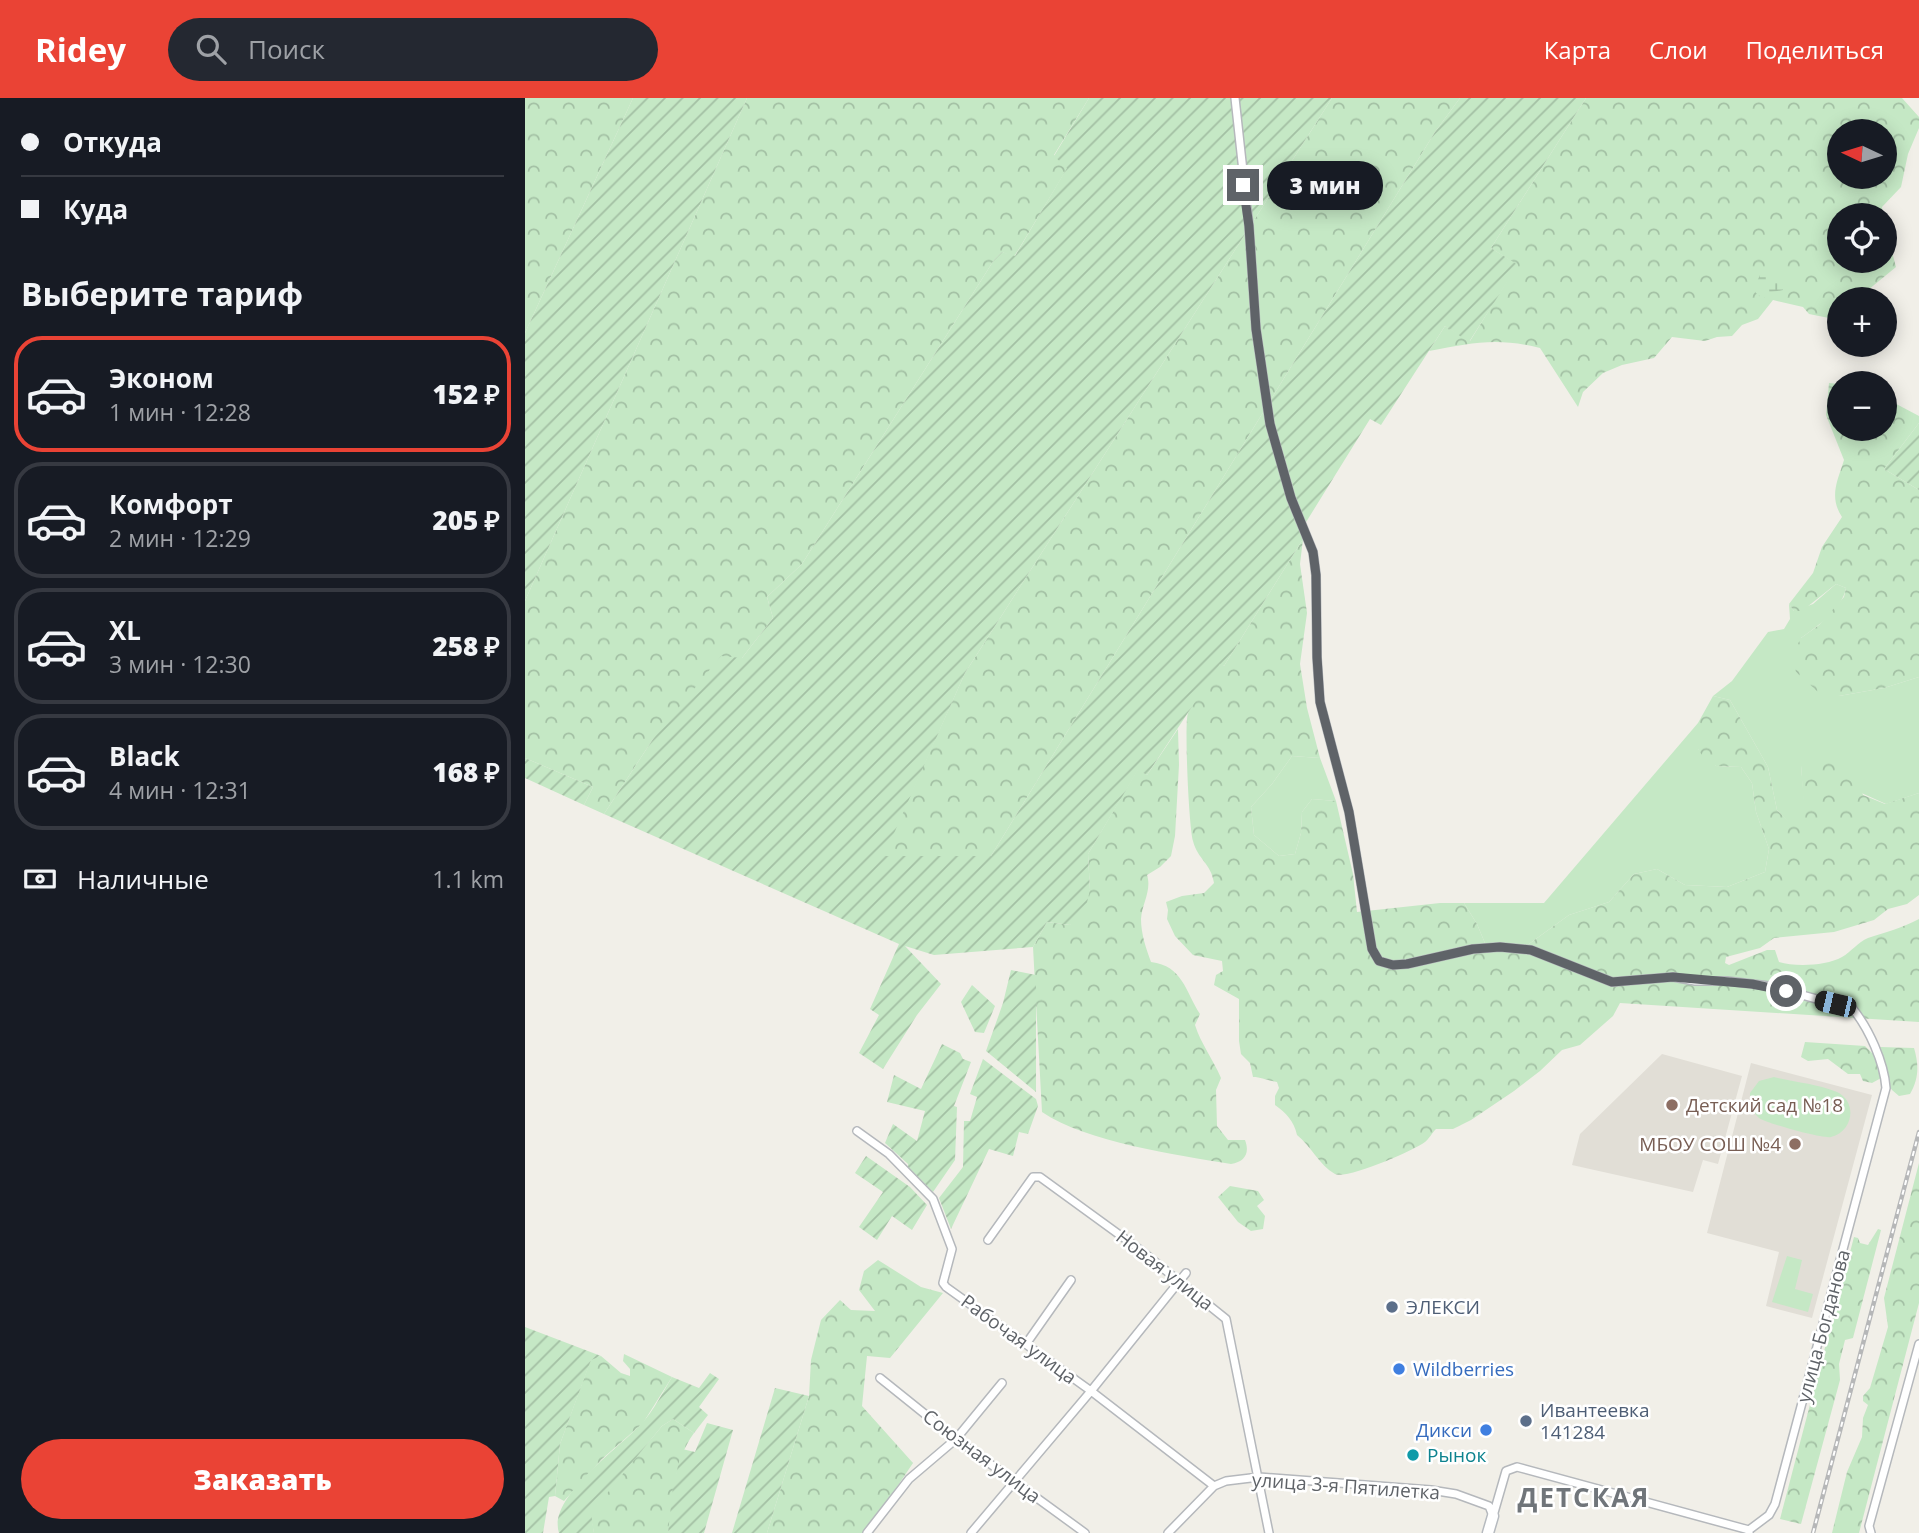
<!DOCTYPE html>
<html lang="ru">
<meta charset="utf-8">
<style>
body{margin:0;font-family:"Open Sans",sans-serif;background:#242831;color:#f1f3f6;height:100vh;display:flex;flex-direction:column;font-size:26px;white-space:nowrap}
*{box-sizing:border-box;margin:0}
p{font-size:23px;color:#9ea1a6}
.icon{flex:none;width:38px;height:38px;fill:none;stroke:currentColor;stroke-width:2;stroke-linecap:round;stroke-linejoin:round}
.map{position:relative;flex:1;overflow:hidden}
.side{display:flex;flex-direction:column;background:#171b24;width:525px}
.side>*{flex:none}
.top-card{display:grid;align-content:center;height:154px;padding:0 21px;background:#171b24}
.needle{width:46px;rotate:274deg}
.controls{position:absolute;left:1302px;top:21px;display:grid;gap:14px}
.controls a{display:grid;place-items:center;width:70px;height:70px;border-radius:50%;background:#171b24;box-shadow:0 4px 18px #0003;font-size:35px}
.end{position:absolute;width:32px;height:32px;margin:-16px;border:9px solid #5f6368;background:#fff;box-shadow:0 0 0 4px #fff}
.from{border-radius:50%}
.bubble{position:absolute;height:49px;border-radius:24px;background:#171b24;box-shadow:0 4px 18px #0003;font-size:23px;font-weight:800;line-height:49px;text-align:center}
.car{position:absolute;width:21px;height:42px;margin:-21px -10px;border-radius:9px;box-shadow:0 0 5px 2px #0007;background:linear-gradient(#222 24%,#8ab4d8 0 40%,#222 0 76%,#8ab4d8 0 86%,#222 0)}
.top-card b{display:flex;align-items:center;gap:24px;height:66px;font-size:26px}
.top-card b+b{border-top:2px solid #363941}
.top-card i{width:18px;height:18px;background:#f1f3f6}
ul{padding:0;list-style:none}
li{display:flex;align-items:center;gap:21px;height:116px;margin:0 14px 10px;padding:0 7px;border:4px solid #363941;border-radius:28px}
li div{flex:1}
li b{display:block;font-size:26px}
li em{font-style:normal;font-weight:800}
li.selected{border-color:#ea4335}
li>.icon{width:63px;height:63px;stroke-width:1.5}
h2{padding:0 21px;font-size:32px;line-height:84px}
.pay{display:flex;align-items:center;gap:18px;height:77px;padding:0 21px;font-size:26px}
.pay p{margin-inline-start:auto}
.action{display:flex;gap:14px;margin-top:auto;padding:14px 21px}
.action a{flex:1;height:80px;border-radius:42px;background:#ea4335;color:#fff;font-size:28px;font-weight:800;line-height:80px;text-align:center}
header{display:flex;align-items:center;gap:42px;box-sizing:border-box;height:98px;padding:0 35px;background:#ea4335;color:#fff}
header strong{font-size:33px}
nav{display:flex;gap:38px;margin-inline-start:auto;font-size:24px}
.search{width:490px;height:63px;background:#242831;display:flex;align-items:center;gap:18px;box-sizing:border-box;padding:0 24px;border-radius:38px;color:#9ea1a6;font-size:26px}
main{display:flex;flex:1;min-height:0}
.map>svg:first-child{display:block}
</style>
<header>
<strong>Ridey</strong>
<div class="search"><svg class="icon" aria-label="search" viewBox="0 0 24 24"><circle cx="10" cy="10" r="6"/><path d="M15 15l6 6"/></svg>Поиск</div>
<nav><a>Карта</a><a>Слои</a><a>Поделиться</a></nav>
</header>
<main>
<section class="side">
<div class="top-card">
<b><i class="from"></i>Откуда</b>
<b><i></i>Куда</b>
</div>
<h2>Выберите тариф</h2>
<ul>
<li class="selected"><svg class="icon" aria-label="car" viewBox="0 0 24 24"><path d="M5 17H2v-5l4-1 3-4h7l3 4 3 1v5h-3M9 17h6M6 11h13"/><circle cx="7" cy="17" r="2"/><circle cx="17" cy="17" r="2"/></svg><div><b>Эконом</b><p>1 мин · 12:28</p></div><em>152 ₽</em></li>
<li><svg class="icon" aria-label="car" viewBox="0 0 24 24"><path d="M5 17H2v-5l4-1 3-4h7l3 4 3 1v5h-3M9 17h6M6 11h13"/><circle cx="7" cy="17" r="2"/><circle cx="17" cy="17" r="2"/></svg><div><b>Комфорт</b><p>2 мин · 12:29</p></div><em>205 ₽</em></li>
<li><svg class="icon" aria-label="car" viewBox="0 0 24 24"><path d="M5 17H2v-5l4-1 3-4h7l3 4 3 1v5h-3M9 17h6M6 11h13"/><circle cx="7" cy="17" r="2"/><circle cx="17" cy="17" r="2"/></svg><div><b>XL</b><p>3 мин · 12:30</p></div><em>258 ₽</em></li>
<li><svg class="icon" aria-label="car" viewBox="0 0 24 24"><path d="M5 17H2v-5l4-1 3-4h7l3 4 3 1v5h-3M9 17h6M6 11h13"/><circle cx="7" cy="17" r="2"/><circle cx="17" cy="17" r="2"/></svg><div><b>Black</b><p>4 мин · 12:31</p></div><em>168 ₽</em></li>
</ul>
<div class="pay"><svg class="icon" aria-label="cash" viewBox="0 0 24 24"><path d="M3 7h18v10H3z"/><circle cx="12" cy="12" r="2"/></svg>Наличные<p>1.1 km</p></div>
<div class="action"><a>Заказать</a></div>
</section>
<div class="map">
<svg width="1394" height="1435" viewBox="0 0 1394 1435">
<defs>
<pattern id="forest-crowns" width="20" height="18" patternUnits="userSpaceOnUse" patternTransform="scale(1.75)"><rect width="20" height="18" fill="#c5e8c5"/><path d="M2 6a3 3 0 1 1 6 0M12 15a3 3 0 1 1 6 0" fill="none" stroke="#a3c0a4"/></pattern>
<pattern id="wetland-marsh" width="20" height="14" patternUnits="userSpaceOnUse" patternTransform="scale(1.75)"><rect width="20" height="14" fill="#c5e8c5"/><path d="M1 5h8M5 5V1M11 12h8M15 12V8" fill="none" stroke="#a3c0a4"/></pattern>
<pattern id="garden-furrows" width="10" height="10" patternUnits="userSpaceOnUse" patternTransform="scale(1.75)"><rect width="10" height="10" fill="#c5e8c5"/><path d="M-1 1l2-2M0 10L10 0M9 11l2-2" fill="none" stroke="#a3c0a4"/></pattern>
</defs>
<rect width="100%" height="100%" fill="#f1efe8"/>
<path fill="#e1ded6" d="M1137,956L1217,978L1193,1066L1178,1062L1168,1094L1047,1067L1055,1036Z
M1226,965L1347,997L1287,1220L1241,1208L1254,1154L1182,1135Z"/>
<path fill="#c5e8c5" d="M1311,486L1321,490C1317,511 1293,528 1276,540L1314,598L1359,590L1394,579V695L1361,706L1276,668L1280,713L1266,727L1252,712L1243,669L1205,602L1188,598L1207,583L1243,534L1259,531L1265,521L1264,506L1269,513L1288,506Z
M1173,625V651L1191,668L1216,669L1227,685L1231,714L1244,751L1240,774L1202,789L1160,787L1132,771L1109,776L1084,804L1044,817L997,851L962,850L952,826L939,805H1019Z
M767,658L795,660L811,703L787,701L777,714L776,735L770,756L754,758L729,737L726,709L747,686Z
M1249,979C1269,984 1293,986 1312,994C1333,1004 1328,1034 1306,1039C1297,1041 1241,1025 1234,1020C1226,1013 1225,1005 1225,995L1234,983Z
M1262,1158L1277,1162L1270,1191L1288,1196L1283,1214L1247,1204Z"/>
<path fill="url(#forest-crowns)" fill-rule="evenodd" d="M0,0H108L0,235Z
M222,0H564L529,57L543,69L489,159L477,154L469,162L277,466L242,499L248,520L217,560L128,641L79,716L59,707L68,689L0,660V503Z
M807,0H935L910,34L466,758H358L440,575Z
M1061,0H1377L1394,19V30L1383,56L1376,89L1357,109L1358,117H1314V163H1360V127L1371,169L1332,201H1314V216L1309,221L1284,216L1278,209L1248,202L1233,221L1217,227L1207,238L1192,239L1180,243L1147,239L1129,260L1097,267L1078,275L1058,294L1053,309L1015,250C971,239 947,245 904,253L920,228L945,243L992,167L966,150ZM1314,33H1360V79H1314Z
M1304,285L1314,286V331H1360V300L1394,318V325L1359,371L1394,392V579L1359,590L1314,598L1293,594L1271,574L1267,557L1276,540L1294,527L1319,499L1321,490L1311,486L1277,513H1269L1264,506L1288,475L1297,449L1317,419C1304,399 1312,384 1319,362L1301,317Z
M778,441L775,466L782,515L775,566L782,610L795,660L767,658L747,686L726,709L729,737L754,758L770,756L776,735L777,714L787,701L811,703L828,776L832,814L915,805H939L952,826L962,850L997,851L1044,817L1084,804L1109,776L1132,771L1160,787L1202,789L1240,774L1244,751L1231,714L1227,685L1216,669L1191,668L1180,662L1173,651V625L1188,598L1205,602L1243,669L1252,712L1266,726L1279,713L1276,667L1302,662L1329,670L1338,697L1360,706L1394,695V797L1382,806L1363,811L1349,822L1309,834L1249,840L1235,850L1201,859L1200,865L1204,867L1242,852H1250L1254,864C1270,869 1301,868 1317,859C1326,854 1333,844 1343,840C1362,834 1376,830 1394,821V924L1095,905L1088,918L1055,947L1037,952L1015,973L989,993L946,1022L928,1031H911C907,1035 904,1041 900,1044C888,1053 821,1082 810,1076C794,1067 786,1048 772,1037C769,1023 761,1015 750,1007V998L754,990L752,984C743,983 737,979 728,979L725,965L716,956L714,943V901L689,887L691,877L698,873L697,863L668,857L650,838L642,821L643,812L641,804L657,798L679,795L689,785C686,765 673,762 668,743C664,730 659,625 663,615C671,598 685,581 695,565L699,568Z
M653,631L654,667L650,738L646,758L635,769L622,777C627,792 617,806 616,821C616,836 621,850 626,864C658,868 660,893 675,916L670,927C676,946 688,961 696,980L691,992L692,1028L703,1042H720C725,1055 720,1064 706,1066C652,1057 561,1044 517,1014L508,849L522,824L545,827L565,792L563,756L613,671L622,677Z
M1280,944L1340,948L1347,955L1355,949L1389,950C1394,967 1394,980 1385,996L1374,998L1367,992L1358,979L1347,985L1338,983L1335,976H1323L1303,961L1283,963L1276,959Z
M1394,1065V1205L1334,1435H1307L1322,1374L1337,1339L1338,1320L1343,1307L1338,1303V1298L1345,1290L1363,1229L1359,1200Z
M705,1088L733,1093L739,1102L732,1108L740,1118L738,1131L726,1133L713,1124L693,1099Z
M1353,1131L1356,1132L1328,1240L1320,1242L1314,1266L1315,1282L1276,1426L1255,1421L1329,1139L1333,1140L1335,1145L1343,1147Z
M353,1162L396,1189L418,1195L365,1260L342,1258L337,1308L388,1365L341,1435H242L284,1298L286,1262L296,1222L315,1202L326,1212L350,1213L334,1192L339,1173Z
M99,1256L147,1279L118,1325L77,1361L39,1403L30,1398L35,1346L66,1261L76,1258L96,1275L105,1278V1271L98,1263Z
M148,1321L169,1335C146,1367 151,1398 143,1435H69L65,1415L137,1328Z"/>
<path fill="url(#wetland-marsh)" d="M1248,171L1259,178L1258,192L1247,194L1238,201L1231,195L1230,188L1235,177Z"/>
<path fill="url(#garden-furrows)" d="M108,0H222L0,503V235Z
M564,0H807L440,575L359,758H466L910,34L935,0H1061L966,150L993,167L944,244L920,228L856,327L845,321L778,429V441L699,568L695,566L622,677L613,672L563,756L565,792L559,817L545,827L522,824L508,849L409,857L380,848L416,886L392,917L358,971L334,955L354,917L345,911L374,846L79,716L128,641L196,558L217,560L248,520L242,499L277,466L469,162L477,154L490,158L542,70L529,58Z
M1394,325V392L1359,371Z
M0,660L68,689L59,707L0,680Z
M486,872L511,877V994L461,953L478,905Z
M447,887L470,908L459,935L450,934L436,904Z
M417,946L435,955L438,961L446,964L429,1008L432,1009L430,1062L408,1094L383,1069V1066L360,1045L368,1026L392,1043L400,1013L362,1004L369,977L396,991Z
M458,961L511,1001L513,1008L503,1036L494,1034L488,1058L464,1051L426,1131L414,1100L438,1069L439,1023H445L452,999L445,996Z
M341,1058L385,1089L402,1107L387,1132L367,1118L352,1142L334,1129L358,1094L330,1075Z
M0,1229L76,1258L66,1262L35,1346L30,1398L24,1399L18,1435H0Z
M185,1275L194,1281L174,1309L183,1317L169,1335L148,1321L137,1328L66,1415L69,1435H34C22,1399 96,1349 117,1325C129,1312 138,1294 147,1279L174,1290Z
M250,1290L284,1298L242,1435H207Z
M182,1325L208,1332L179,1435H143L148,1389L157,1351L170,1354Z"/>
<g fill="none" stroke-linecap="round" stroke-linejoin="round">
<g stroke="#b5b8bc" stroke-width="10">
<path id="street" d="M710,0L724,128L731,231L745,326L766,400L788,454L791,477L792,560L795,604L824,714L847,851L854,863L868,867L882,866L948,851L975,849L1006,852L1087,884L1148,879L1170,883H1202L1244,888L1328,911C1344,931 1359,964 1361,990L1250,1406L1244,1417L1224,1432V1435
M332,1033L364,1056L408,1101L427,1151L418,1185L421,1189L566,1293L689,1388
M463,1142L508,1079H515L614,1151L701,1221L744,1435
M501,1246L546,1182
M355,1280L431,1341L560,1435
M968,1418L981,1373L992,1369L1224,1432
M342,1435L384,1381L431,1341L477,1285
M446,1435L566,1293L661,1175
M643,1435L689,1388L701,1383L734,1379L906,1392L931,1396L964,1408L968,1418
M1346,1435L1344,1428L1394,1246"/>
</g>
<g stroke="#b6babf" stroke-width="13">
<path id="secondary" d="M963,1435L968,1418"/>
</g>
<use href="#street" stroke="#fff" stroke-width="7"/>
<use href="#secondary" stroke="#fff" stroke-width="10"/>
<g stroke="#b6b7b8" stroke-width="4.5">
<path id="rail" d="M1288,1435L1394,1034"/>
</g>
<use href="#rail" stroke="#fff" stroke-width="2" stroke-dasharray="5" stroke-linecap="butt"/>
</g>
<g fill="none" stroke-linecap="round" stroke-linejoin="round">
<path stroke="#5f6368" stroke-width="9" d="M718,87L724,128L731,231L745,326L766,400L788,454L791,477L792,559L795,604L824,714L847,851L854,863L868,867L882,866L948,851L975,849L1006,852L1087,884L1148,879L1227,886L1261,893"/>
</g>
<g fill="#8d6e63" stroke="#fff" stroke-width="2.5">
<circle cx="1147" cy="1007" r="7"/>
<circle cx="1270" cy="1046" r="7"/>
</g>
<g fill="#5c6f8a" stroke="#fff" stroke-width="2.5">
<circle cx="867" cy="1209" r="7"/>
<circle cx="1001" cy="1323" r="7"/>
</g>
<g fill="#3f7fe0" stroke="#fff" stroke-width="2.5">
<circle cx="874" cy="1271" r="7"/>
<circle cx="961" cy="1332" r="7"/>
</g>
<circle fill="#0f9aa8" stroke="#fff" stroke-width="2.5" cx="888" cy="1357" r="7"/>
<g text-anchor="middle" stroke-width="5" stroke-linejoin="round" paint-order="stroke">
<g font-size="19" fill="#785e54" stroke="#fff" text-anchor="start">
<text x="1161" y="1014">Детский сад №18</text>
<text x="1256" y="1053" text-anchor="end">МБОУ СОШ №4</text>
</g>
<g font-size="19" fill="#5f6368" stroke="#fff">
<text transform="translate(640 1172) rotate(38)" y="7">Новая улица</text>
<text transform="translate(1298 1228) rotate(-75)" y="7">улица Богданова</text>
<text transform="translate(494 1241) rotate(36)" y="7">Рабочая улица</text>
<text transform="translate(457 1358) rotate(37)" y="7">Союзная улица</text>
<text transform="translate(821 1388) rotate(4)" y="7">улица 3-я Пятилетка</text>
</g>
<g font-size="19" fill="#4e5e75" stroke="#fff" text-anchor="start">
<text x="881" y="1216">ЭЛЕКСИ</text>
<text x="1015" y="1319">Ивантеевка<tspan x="1015" dy="22">141284</tspan></text>
</g>
<g font-size="19" fill="#366cbe" stroke="#fff" text-anchor="start">
<text x="888" y="1278">Wildberries</text>
<text x="947" y="1339" text-anchor="end">Дикси</text>
</g>
<g font-size="19" fill="#0d838f" stroke="#fff" text-anchor="start">
<text x="902" y="1364">Рынок</text>
</g>
<g font-size="26" font-weight="bold" letter-spacing="2" fill="#70757a" stroke="#fff">
<text x="1059" y="1409">ДЕТСКАЯ</text>
</g>
</g>
</svg>
<div class="controls">
<a><svg class="needle" viewBox="-14 -14 28 28"><path d="M0-13l5 13h-10z" fill="#e53935"/><path d="M0 13l5-13h-10z" fill="#9ea1a6"/></svg></a>
<a><svg class="icon" aria-label="locate" viewBox="0 0 24 24"><circle cx="12" cy="12" r="6"/><path d="M12 2v4M12 18v4M2 12h4M18 12h4"/></svg></a>
<a>+</a>
<a>−</a>
</div>
<i class="end from" style="left:1261px;top:893px"></i>
<i class="end" style="left:718px;top:87px"></i>
<div class="bubble" style="left:742px;top:63px;width:116px">3 мин</div>
<i class="car" style="left:1310px;top:906px;rotate:283deg"></i>
</div>
</main>
